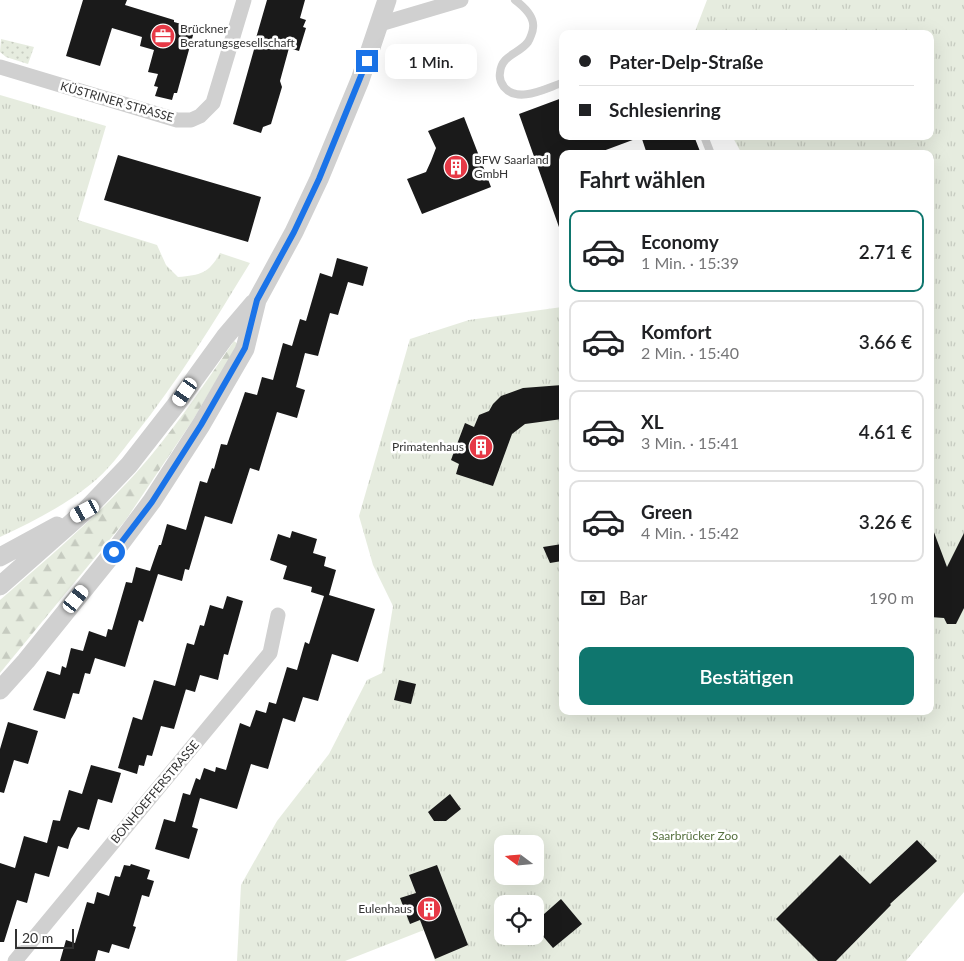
<!DOCTYPE html>
<html lang="de">
<meta charset="utf-8">
<style>
body{margin:0;font-family:Lato,sans-serif;background:#f6f6f6;color:#202124;height:100vh;display:flex;flex-direction:column;font-size:19px;white-space:nowrap}
*{box-sizing:border-box;margin:0}
p{font-size:16px;color:#757577}
.icon{flex:none;width:28px;height:28px;fill:none;stroke:currentColor;stroke-width:2;stroke-linecap:round;stroke-linejoin:round}
.map{position:relative;flex:1;overflow:hidden}
.details{position:absolute;left:559px;top:150px;width:375px;height:565px;display:flex;flex-direction:column;background:#fff;border-radius:10px;box-shadow:0 5px 20px #0002}
.details>*{flex:none}
.guide{position:absolute;left:559px;top:30px;width:375px;height:110px;border-radius:10px;box-shadow:0 5px 20px #0002;display:grid;align-content:center;height:110px;padding:0 20px;background:#fff}
.needle{width:32px;rotate:286deg}
.controls{position:absolute;left:494px;top:835px;display:grid;gap:10px}
.controls a{display:grid;place-items:center;width:50px;height:50px;border-radius:10px;background:#fff;box-shadow:0 5px 20px #0002;font-size:25px}
.scale{position:absolute;left:15px;bottom:12px;width:59px;box-sizing:border-box;padding-left:5px;border:2px solid #333;border-top:0;font-size:14px;line-height:18px;white-space:nowrap;color:#333;-webkit-text-stroke:4px #fff;paint-order:stroke}
.end{position:absolute;width:22px;height:22px;margin:-11px;border:6px solid #1a73e8;background:#fff;box-shadow:0 0 0 2px #fff}
.from{border-radius:50%}
.bubble{position:absolute;height:35px;border-radius:10px;background:#fff;box-shadow:0 5px 20px #0002;font-size:16px;font-weight:600;line-height:35px;text-align:center}
.car{position:absolute;width:15px;height:30px;margin:-15px -8px;border-radius:6px;box-shadow:0 0 4px 1px #0007;background:linear-gradient(#fff 24%,#345 0 40%,#fff 0 76%,#345 0 86%,#fff 0)}
.guide b{display:flex;align-items:center;gap:18px;height:48px;font-size:19px}
.guide b+b{border-top:1px solid #e0e0e0}
.guide i{width:12px;height:12px;background:#202124}
ul{padding:0;list-style:none}
li{display:flex;align-items:center;gap:15px;height:82px;margin:0 10px 8px;padding:0 10px;border:2px solid #e0e0e0;border-radius:10px}
li div{flex:1}
li b{display:block;font-size:19px}
li em{font-style:normal;font-weight:600}
li.on{border-color:#0f766e}
li>.icon{width:45px;height:45px;stroke-width:1.5}
h2{padding:0 20px;font-size:22px;line-height:60px}
.pay{display:flex;align-items:center;gap:12px;height:55px;padding:0 20px;font-size:19px}
.pay p{margin-inline-start:auto}
.primary-button{display:flex;gap:10px;margin-top:auto;padding:10px 20px}
.primary-button a{flex:1;height:58px;border-radius:10px;background:#0f766e;color:#fff;font-size:20px;font-weight:600;line-height:58px;text-align:center}
.map>svg:first-child{display:block}
</style>
<div class="map">
<svg width="964" height="961" viewBox="0 0 964 961">
<defs>
<pattern id="grass-dots" width="8" height="8" patternUnits="userSpaceOnUse" patternTransform="scale(1.25)"><rect width="8" height="8" fill="#e6ecdf"/><path d="M2 2h.1M6 6h.1" fill="none" stroke="#c6cbc0" stroke-width="1.8" stroke-linecap="round"/></pattern>
<pattern id="forest-firs" width="22" height="20" patternUnits="userSpaceOnUse" patternTransform="scale(1.25)"><rect width="22" height="20" fill="#e6ecdf"/><path d="M5 1l3.5 6h-7zM16 11l3.5 6h-7z" fill="#c6cbc0"/></pattern>
<pattern id="park-tufts" width="24" height="20" patternUnits="userSpaceOnUse" patternTransform="scale(1.25)"><rect width="24" height="20" fill="#e6ecdf"/><path d="M3 7l-1-3M5 7V3M7 7l1-3M15 17l-1-3M17 17v-4M19 17l1-3" fill="none" stroke="#c6cbc0"/></pattern>
</defs>
<rect width="100%" height="100%" fill="#fff"/>
<path fill="url(#grass-dots)" d="M1,39L34,47L28,64L6,57L0,52Z"/>
<path fill="url(#forest-firs)" d="M234,341L238,344L193,420L125,521L0,673V600C47,559 94,519 136,473C172,433 203,386 234,341Z"/>
<path fill="url(#park-tufts)" fill-rule="evenodd" d="M707,0H964V892L906,961H435L424,930L345,961H237L241,885L277,821L329,754L367,680L382,673L393,606L373,565L359,516L410,339L469,320L562,307V711H930V154H742L732,136H930V34H694ZM502,844H535V876H502ZM502,904H535V936H502Z
M0,95L106,126L78,220L157,245L166,265L178,277C201,275 209,273 220,253L250,263C214,322 178,381 134,436C121,452 108,471 91,484C64,506 32,522 0,537Z"/>
<path fill="#1a1a1a" d="M83,0H127L125,5L174,20V22L195,28L177,93H174L172,100L155,96L158,87L154,86L158,74L148,72L154,50L140,46L142,37L112,28L100,66L66,56Z
M267,0H305L300,18L306,20L303,27L306,28L299,51L289,48L280,81L282,87L271,124L263,127L261,133L233,124L255,46L254,45Z
M562,98V136H638V138L595,154H562V230H560L519,114Z
M464,117L491,187L422,214L407,179L426,172L431,161L436,148L428,131Z
M641,136H694L701,154H647Z
M118,155L261,197L248,242L104,200Z
M337,258L368,267L363,286L348,282L338,315L330,313L318,356L305,353L296,387L305,390L297,418L277,412L259,471L250,468L232,524L205,516L189,570L185,569L182,581L158,574L143,622L139,620L125,667L95,658L90,674L85,673L79,694L73,693L65,719L33,710L47,671L60,675L62,666L66,668L71,648L83,651L89,631L106,637L108,629L112,630L126,582L132,583L136,567L150,571L159,545H161L167,524L186,530L200,481L207,483L212,468L214,469L221,444L227,445L245,392L257,395L262,377L273,380L283,343L292,346L300,319L306,321L320,273L332,277Z
M562,385V419L525,424L512,434L493,486L456,474L459,464L451,460L465,423L474,427L479,415L489,411L493,404L501,396L523,388Z
M932,527L947,567L964,533V608L956,624H947L944,618L930,617V528Z
M292,531L317,539L313,553L326,557L324,566L336,570L329,595L375,609L358,662L332,654L318,701L303,697L295,722L283,718L268,769L251,764L237,809L200,798L192,827L198,829L189,859L155,849L164,819L175,822L183,793L190,795L196,778L200,780L204,768L215,772L216,767L226,770L240,723L250,727L256,710L266,713L269,702L276,704L287,667L297,670L305,642L309,644L324,596L311,592L312,587L283,579L287,566L270,560L278,534L290,538Z
M562,544V561L550,563L543,547Z
M227,596L243,601L228,655L224,654L218,680L200,675L195,692L178,687L186,689L174,729L161,726L152,756L147,755L144,766L139,765L137,774L118,768L133,717L142,720L154,680L175,686L187,643L194,645L200,625L204,626L210,605L223,609Z
M399,680L416,684L411,704L394,700Z
M8,722L38,731L28,764L14,760L4,793L0,792V749Z
M91,765L121,773L112,803L98,799L89,830L78,827L71,839L68,849L58,846L49,877L35,873L27,903L17,900L4,942H0V863L15,868L24,836L47,843L53,820L60,821L69,790L82,794Z
M450,794L461,809L446,821H434L428,812Z
M917,840L937,861L890,904L891,905L836,961H818L776,919L840,855L870,884Z
M131,864L150,870L147,879L154,881L149,897L142,895L133,926L136,927L129,949L112,944L109,953L98,950L95,961H60L66,940L75,943L87,902L94,904L97,892L109,896L115,876L120,877L124,865L130,866Z
M437,865L468,945L435,959L420,920L410,924L400,898L416,893L409,875Z
M561,899L582,924L553,948L535,927V922Z"/>
<g fill="none" stroke-linecap="round" stroke-linejoin="round">
<path stroke="#d0d0d0" stroke-width="8" d="M515,0C523,6 535,16 533,28C533,31 530,39 528,42C519,54 501,55 500,73C499,78 501,83 504,87C518,104 546,88 562,83
M704,136L711,154"/>
<path stroke="#d0d0d0" stroke-width="15" d="M380,24L461,0
M0,67L177,120H191L200,116L213,103L244,0
M15,961L270,653L278,615"/>
<path stroke="#d0d0d0" stroke-width="19" d="M0,557L57,526
M0,586L85,511L129,465L175,406L225,337L254,303
M0,690L26,661L114,552L152,501L201,425L245,349L257,300L294,232L319,179L360,80L387,0"/>
</g>
<g fill="none" stroke-linecap="round" stroke-linejoin="round">
<path stroke="#1a73e8" stroke-width="6" d="M114,552L152,502L201,425L245,348L257,300L294,232L319,179L367,61"/>
</g>
<defs>
<g id="office-disc" transform="scale(1.25)"><circle r="9.5" fill="#e63946" stroke="#fff"/><path d="M-6-3h4V-5.5h4V-3h4V5H-6ZM-1-4.5V-3h2v-1.5ZM-6 0V1H6V0Z" fill="#fff"/></g>
<g id="building-disc" transform="scale(1.25)"><circle r="9.5" fill="#e63946" stroke="#fff"/><path d="M-4-6H4V6H1V3H-1V6H-4ZM-2.5-4.3h1.7v1.8h-1.7ZM.8-4.3h1.7v1.8H.8ZM-2.5-1h1.7V.8h-1.7ZM.8-1h1.7V.8H.8Z" fill="#fff"/></g>
</defs>
<g fill-rule="evenodd">
<use href="#office-disc" x="163" y="36"/>
<use href="#building-disc" x="456" y="167"/>
<use href="#building-disc" x="481" y="447"/>
<use href="#building-disc" x="429" y="909"/>
</g>
<g text-anchor="middle" stroke-width="5" stroke-linejoin="round" paint-order="stroke">
<g font-size="12" fill="#333" stroke="#fff" text-anchor="start">
<text x="180" y="33">Brückner<tspan x="180" dy="14">Beratungsgesellschaft</tspan></text>
<text x="474" y="164">BFW Saarland<tspan x="474" dy="14">GmbH</tspan></text>
<text x="464" y="451" text-anchor="end">Primatenhaus</text>
<text x="412" y="913" text-anchor="end">Eulenhaus</text>
</g>
<g font-size="12" fill="#333" stroke="#fff">
<text transform="translate(117 102) rotate(16)" y="4">KÜSTRINER STRASSE</text>
<text transform="translate(155 792) rotate(-50)" y="4">BONHOEFFERSTRASSE</text>
</g>
<g font-size="12" fill="#56703f" stroke="#fff">
<text x="695" y="840">Saarbrücker Zoo</text>
</g>
</g>
</svg>
<div class="controls">
<a><svg class="needle" viewBox="-14 -14 28 28"><path d="M0-13l5 13h-10z" fill="#e53935"/><path d="M0 13l5-13h-10z" fill="#757577"/></svg></a>
<a><svg class="icon" aria-label="locate" viewBox="0 0 24 24"><circle cx="12" cy="12" r="6"/><path d="M12 2v4M12 18v4M2 12h4M18 12h4"/></svg></a>
</div>
<div class="scale">20 m</div>
<i class="end from" style="left:114px;top:552px"></i>
<i class="end" style="left:367px;top:61px"></i>
<div class="bubble" style="left:385px;top:44px;width:92px">1 Min.</div>
<i class="car" style="left:185px;top:392px;rotate:215deg"></i>
<i class="car" style="left:85px;top:511px;rotate:242deg"></i>
<i class="car" style="left:76px;top:599px;rotate:39deg"></i>
<div class="guide">
<b><i class="from"></i>Pater-Delp-Straße</b>
<b><i></i>Schlesienring</b>
</div>
<section class="details">
<h2>Fahrt wählen</h2>
<ul>
<li class="on"><svg class="icon" aria-label="car" viewBox="0 0 24 24"><path d="M5 17H2v-5l4-1 3-4h7l3 4 3 1v5h-3M9 17h6M6 11h13"/><circle cx="7" cy="17" r="2"/><circle cx="17" cy="17" r="2"/></svg><div><b>Economy</b><p>1 Min. · 15:39</p></div><em>2.71 €</em></li>
<li><svg class="icon" aria-label="car" viewBox="0 0 24 24"><path d="M5 17H2v-5l4-1 3-4h7l3 4 3 1v5h-3M9 17h6M6 11h13"/><circle cx="7" cy="17" r="2"/><circle cx="17" cy="17" r="2"/></svg><div><b>Komfort</b><p>2 Min. · 15:40</p></div><em>3.66 €</em></li>
<li><svg class="icon" aria-label="car" viewBox="0 0 24 24"><path d="M5 17H2v-5l4-1 3-4h7l3 4 3 1v5h-3M9 17h6M6 11h13"/><circle cx="7" cy="17" r="2"/><circle cx="17" cy="17" r="2"/></svg><div><b>XL</b><p>3 Min. · 15:41</p></div><em>4.61 €</em></li>
<li><svg class="icon" aria-label="car" viewBox="0 0 24 24"><path d="M5 17H2v-5l4-1 3-4h7l3 4 3 1v5h-3M9 17h6M6 11h13"/><circle cx="7" cy="17" r="2"/><circle cx="17" cy="17" r="2"/></svg><div><b>Green</b><p>4 Min. · 15:42</p></div><em>3.26 €</em></li>
</ul>
<div class="pay"><svg class="icon" aria-label="cash" viewBox="0 0 24 24"><path d="M3 7h18v10H3z"/><circle cx="12" cy="12" r="2"/></svg>Bar<p>190 m</p></div>
<div class="primary-button"><a>Bestätigen</a></div>
</section>
</div>
